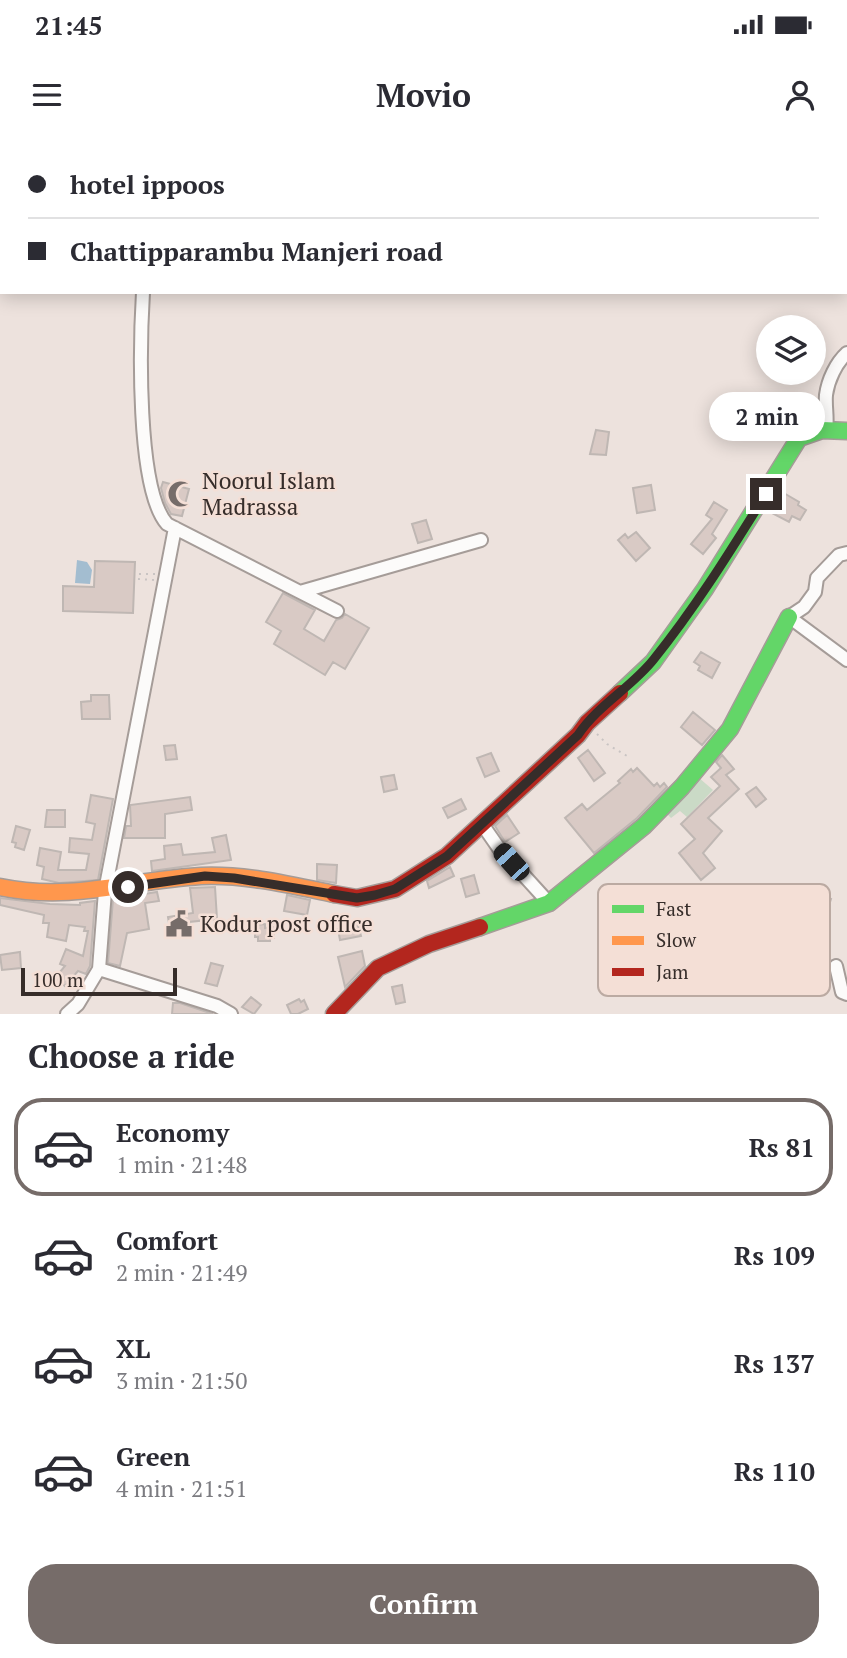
<!DOCTYPE html>
<meta charset="utf-8">
<style>
body{margin:0;font-family:"PT Serif",serif;background:#f7f7f7;color:#2b2b33;height:100vh;display:flex;flex-direction:column;font-size:26px;white-space:nowrap}
*{box-sizing:border-box;margin:0}
p{font-size:23px;color:#7c7c81}
.icon{flex:none;width:38px;height:38px;fill:none;stroke:currentColor;stroke-width:2;stroke-linecap:round;stroke-linejoin:round}
.map{position:relative;height:874px;overflow:hidden}
.sheet{display:flex;flex-direction:column;background:#fff;flex:1}
.sheet>*{flex:none}
.top-card{position:absolute;left:0px;top:0px;width:847px;height:154px;box-shadow:0 4px 18px #0003;display:grid;align-content:center;height:154px;padding:0 28px;background:#fff}
.buttons{position:absolute;left:756px;top:175px;display:grid;gap:14px}
.buttons a{display:grid;place-items:center;width:70px;height:70px;border-radius:50%;background:#fff;box-shadow:0 4px 18px #0003;font-size:35px}
.scale{position:absolute;left:21px;bottom:18px;width:156px;box-sizing:border-box;padding-left:7px;border:4px solid #362d2a;border-top:0;font-size:19px;line-height:24px;white-space:nowrap;color:#362d2a;-webkit-text-stroke:5px #f4dfd6;paint-order:stroke}
.end{position:absolute;width:32px;height:32px;margin:-16px;border:9px solid #362d2a;background:#fff;box-shadow:0 0 0 4px #fff}
.from{border-radius:50%}
.bubble{position:absolute;height:49px;border-radius:24px;background:#fff;box-shadow:0 4px 18px #0003;font-size:23px;font-weight:700;line-height:49px;text-align:center}
.car{position:absolute;width:21px;height:42px;margin:-21px -10px;border-radius:9px;box-shadow:0 0 5px 2px #0007;background:linear-gradient(#222 24%,#8ab4d8 0 40%,#222 0 76%,#8ab4d8 0 86%,#222 0)}
.top-card b{display:flex;align-items:center;gap:24px;height:66px;font-size:26px}
.top-card b+b{border-top:2px solid #e1e1e2}
.top-card i{width:18px;height:18px;background:#2b2b33}
ul{padding:0;list-style:none}
li{display:flex;align-items:center;gap:21px;height:98px;margin:0 14px 10px;padding:0 14px;border:4px solid transparent;border-radius:28px}
li div{flex:1}
li b{display:block;font-size:26px}
li em{font-style:normal;font-weight:700}
li.on{border-color:#766c69}
li>.icon{width:63px;height:63px;stroke-width:1.5}
h2{padding:0 28px;font-size:32px;line-height:84px}
.cta{display:flex;gap:14px;margin-top:auto;padding:14px 28px}
.cta a{flex:1;height:80px;border-radius:28px;background:#766c69;color:#fff;font-size:28px;font-weight:700;line-height:80px;text-align:center}
.status{display:flex;justify-content:space-between;align-items:center;height:49px;padding:0 35px;background:#fff;direction:ltr}
.status svg{height:19px;fill:currentColor}
header{display:flex;justify-content:space-between;align-items:center;height:91px;padding:0 28px;background:#fff;font-size:32px;font-weight:700}
.map>svg:first-child{display:block}
</style>
<div class="status"><b>21:45</b><svg viewBox="0 0 49 12"><path d="M0 12V9h3v3zM5 12V6h3v6zM10 12V3h3v9zM15 12V0h3v12zM26 1h20v11H26zM47 4h2v5h-2z"/></svg></div>
<header><svg class="icon" aria-label="menu" viewBox="0 0 24 24"><path d="M4 6h16M4 12h16M4 18h16"/></svg>Movio<svg class="icon" aria-label="person" viewBox="0 0 24 24"><circle cx="12" cy="8" r="4"/><path d="M4 21q1-7 8-7t8 7"/></svg></header>
<div class="map">
<svg width="847" height="874" viewBox="0 0 847 874">
<rect width="100%" height="100%" fill="#ede2dd"/>
<path fill="#cadac6" d="M698,637L713,650L687,677L680,671L671,678L667,674L675,666L674,663Z"/>
<path fill="#a3bdd0" d="M77,420L87,422L92,430L90,444L75,443Z"/>
<path fill="#d9cac5" stroke="#bfb7b3" stroke-width="2" d="M596,290L609,292L606,315L590,314Z
M163,342L189,349L182,376L171,374L165,363L161,348Z
M651,345L655,370L637,373L633,348Z
M782,352L799,362L798,365L806,370L800,380L792,376L789,382L772,373Z
M714,362L727,370L712,394L716,398L703,414L691,404L712,379L706,375Z
M426,380L432,399L418,403L412,384Z
M636,392L650,408L636,421L618,400L625,394L628,398Z
M95,421L135,422L133,473L63,471V446L94,447Z
M283,453L315,470L304,489L324,501L336,480L342,478L345,474L369,488L345,529L333,522L325,535L274,504L281,491L266,482Z
M701,512L720,523L712,538L698,530L700,526L694,522Z
M91,555H109L110,579H82L81,562L91,561Z
M693,572L715,590L702,605L681,587Z
M175,605L177,619L166,620L164,606Z
M588,610L605,633L594,641L578,618Z
M491,613L499,631L485,637L477,618Z
M722,615L734,629L726,635L739,649L708,678L722,691L703,713L715,728L701,740L679,713L695,699L681,684L720,646L711,637L721,628L716,622Z
M637,628L654,646L657,643L660,647L664,643L667,647L637,678L594,713L565,678L582,664L587,670L620,643L618,641L631,629L633,632Z
M394,635L397,649L384,652L381,637Z
M756,647L766,659L756,667L746,654Z
M91,655L113,659L98,740L59,743L42,739L44,727L37,725L40,708L61,712L58,730H86L89,714L69,712L70,698L92,700L95,684L86,682Z
M190,657L192,670L165,674V698H124L126,686H131L130,665Z
M461,659L466,669L448,678L443,668Z
M47,670H65V687H45Z
M507,675L519,693L505,702L495,686Z
M16,686L30,690L24,710L15,707L16,703L12,702Z
M226,695L231,720L152,731L151,721L165,719L164,706L181,704L183,715L215,712L212,698Z
M317,724L337,725L336,743L317,740Z
M450,727L454,736L429,748L427,741Z
M474,735L479,753L466,757L461,739Z
M215,747L217,779L189,782L190,791L171,794L168,777L193,773L190,748Z
M157,752L159,761L145,763L149,789L127,793L120,826L108,823L113,759Z
M810,752L831,759L826,775L805,769Z
M287,755L310,760L307,775L284,771Z
M0,758L50,764L80,765V763L95,761L90,826L86,834L78,831L65,846L55,838L65,826L60,824L66,809L83,816L88,791H84L85,787L69,785L66,801L47,797L49,783H43L44,775L0,765Z
M265,784V788L273,787L274,798H270V801H258V797H255V785Z
M358,785L361,796L340,800L338,789Z
M362,811L365,826L345,847L338,817Z
M20,812L21,828L2,830L0,815Z
M211,823L223,826L217,846L205,843Z
M402,845L405,862L396,864L392,847Z
M251,857L261,865L254,874L242,867Z
M299,859L301,862L304,860L308,869L298,874H291L287,865Z
M173,863H180L213,874H172Z"/>
<g fill="none" stroke-linecap="round" stroke-linejoin="round">
<g stroke="#a59c98" stroke-width="16">
<path id="street" d="M171,2V0
M0,89L2,88
M143,152C140,201 136,349 167,384L337,471
M826,290C828,278 825,267 826,255C828,240 836,223 847,213
M847,413L839,415L817,438L815,452L804,467L789,477L847,520
M300,452L481,400
M482,684L498,707L549,763
M836,826L842,852L847,854
M99,829L217,866L231,874
M67,874L78,864L99,829L105,751L175,388"/>
</g>
<g stroke="#a59c98" stroke-width="19">
<path id="fast" d="M620,553L653,522L705,449L799,298L822,290L847,291
M480,787L549,763L644,686L682,647L730,589L789,477"/>
</g>
<g stroke="#a59c98" stroke-width="19">
<path id="slow" d="M0,747C73,762 130,740 201,736C245,734 291,745 334,754"/>
</g>
<g stroke="#a59c98" stroke-width="19">
<path id="jam" d="M334,754L357,758L395,749L447,716L578,595L587,583L620,553
M334,874L378,828L429,804L480,787"/>
</g>
<path stroke="#c9c4c3" stroke-width="2" stroke-dasharray="2 5" stroke-linecap="butt" d="M139,434H156
M138,439L154,440
M597,594L607,604L627,616"/>
<use href="#street" stroke="#fcfbfa" stroke-width="12"/>
<use href="#fast" stroke="#63d668" stroke-width="16"/>
<use href="#slow" stroke="#ff974d" stroke-width="16"/>
<use href="#jam" stroke="#b3261e" stroke-width="16"/>
</g>
<g fill="none" stroke-linecap="round" stroke-linejoin="round">
<path stroke="#362d2a" stroke-width="9" d="M128,747L205,736L234,738L357,758L375,755L395,749L447,716L578,595C598,565 632,547 654,519C696,467 731,410 766,354"/>
</g>
<defs>
<g id="mosque-bare" transform="scale(2.1)"><path d="M3.5-4.9A6 6 0 1 0 3.5 4.9A5 5 0 1 1 3.5-4.9Z" fill="#766c69" stroke="#f4dfd6" stroke-width="2.5" paint-order="stroke"/></g>
<g id="civic-bare" transform="scale(2.1)"><path d="M-.6-6.5H3V-4.5H.6V-3L4-1V1h2V6H-6V1h2V-1L-.6-3ZM-1.2 2.5V6h2.4V2.5Z" fill="#766c69" stroke="#f4dfd6" stroke-width="2.5" paint-order="stroke"/></g>
</defs>
<g fill-rule="evenodd">
<use href="#mosque-bare" x="181" y="354"/>
<use href="#civic-bare" x="179" y="784"/>
</g>
<g text-anchor="middle" stroke-width="5" stroke-linejoin="round" paint-order="stroke">
<g font-size="23" fill="#362d2a" stroke="#f4dfd6" text-anchor="start">
<text x="202" y="349">Noorul Islam<tspan x="202" dy="26">Madrassa</tspan></text>
<text x="200" y="792">Kodur post office</text>
</g>
</g>
<rect x="598" y="744" width="232" height="112" rx="10" fill="#f4dfd6" stroke="#bbaaa2" stroke-width="2"/>
<rect x="612" y="765" width="32" height="8" fill="#63d668"/>
<rect x="612" y="796" width="32" height="9" fill="#ff974d"/>
<rect x="612" y="828" width="32" height="8" fill="#b3261e"/>
<g font-size="19" fill="#362d2a">
<text x="656" y="776">Fast</text>
<text x="656" y="807">Slow</text>
<text x="656" y="839">Jam</text>
</g>
</svg>
<div class="buttons">
<a><svg class="icon" aria-label="layers" viewBox="0 0 24 24"><path d="M12 4l9 5-9 5-9-5zM3 14l9 5 9-5"/></svg></a>
</div>
<div class="scale">100 m</div>
<i class="end from" style="left:128px;top:747px"></i>
<i class="end" style="left:766px;top:354px"></i>
<div class="bubble" style="left:709px;top:252px;width:116px">2 min</div>
<i class="car" style="left:511px;top:722px;rotate:318deg"></i>
<div class="top-card">
<b><i class="from"></i>hotel ippoos</b>
<b><i></i>Chattipparambu Manjeri road</b>
</div>
</div>
<section class="sheet">
<h2>Choose a ride</h2>
<ul>
<li class="on"><svg class="icon" aria-label="car" viewBox="0 0 24 24"><path d="M5 17H2v-5l4-1 3-4h7l3 4 3 1v5h-3M9 17h6M6 11h13"/><circle cx="7" cy="17" r="2"/><circle cx="17" cy="17" r="2"/></svg><div><b>Economy</b><p>1 min · 21:48</p></div><em>Rs 81</em></li>
<li><svg class="icon" aria-label="car" viewBox="0 0 24 24"><path d="M5 17H2v-5l4-1 3-4h7l3 4 3 1v5h-3M9 17h6M6 11h13"/><circle cx="7" cy="17" r="2"/><circle cx="17" cy="17" r="2"/></svg><div><b>Comfort</b><p>2 min · 21:49</p></div><em>Rs 109</em></li>
<li><svg class="icon" aria-label="car" viewBox="0 0 24 24"><path d="M5 17H2v-5l4-1 3-4h7l3 4 3 1v5h-3M9 17h6M6 11h13"/><circle cx="7" cy="17" r="2"/><circle cx="17" cy="17" r="2"/></svg><div><b>XL</b><p>3 min · 21:50</p></div><em>Rs 137</em></li>
<li><svg class="icon" aria-label="car" viewBox="0 0 24 24"><path d="M5 17H2v-5l4-1 3-4h7l3 4 3 1v5h-3M9 17h6M6 11h13"/><circle cx="7" cy="17" r="2"/><circle cx="17" cy="17" r="2"/></svg><div><b>Green</b><p>4 min · 21:51</p></div><em>Rs 110</em></li>
</ul>
<div class="cta"><a>Confirm</a></div>
</section>
